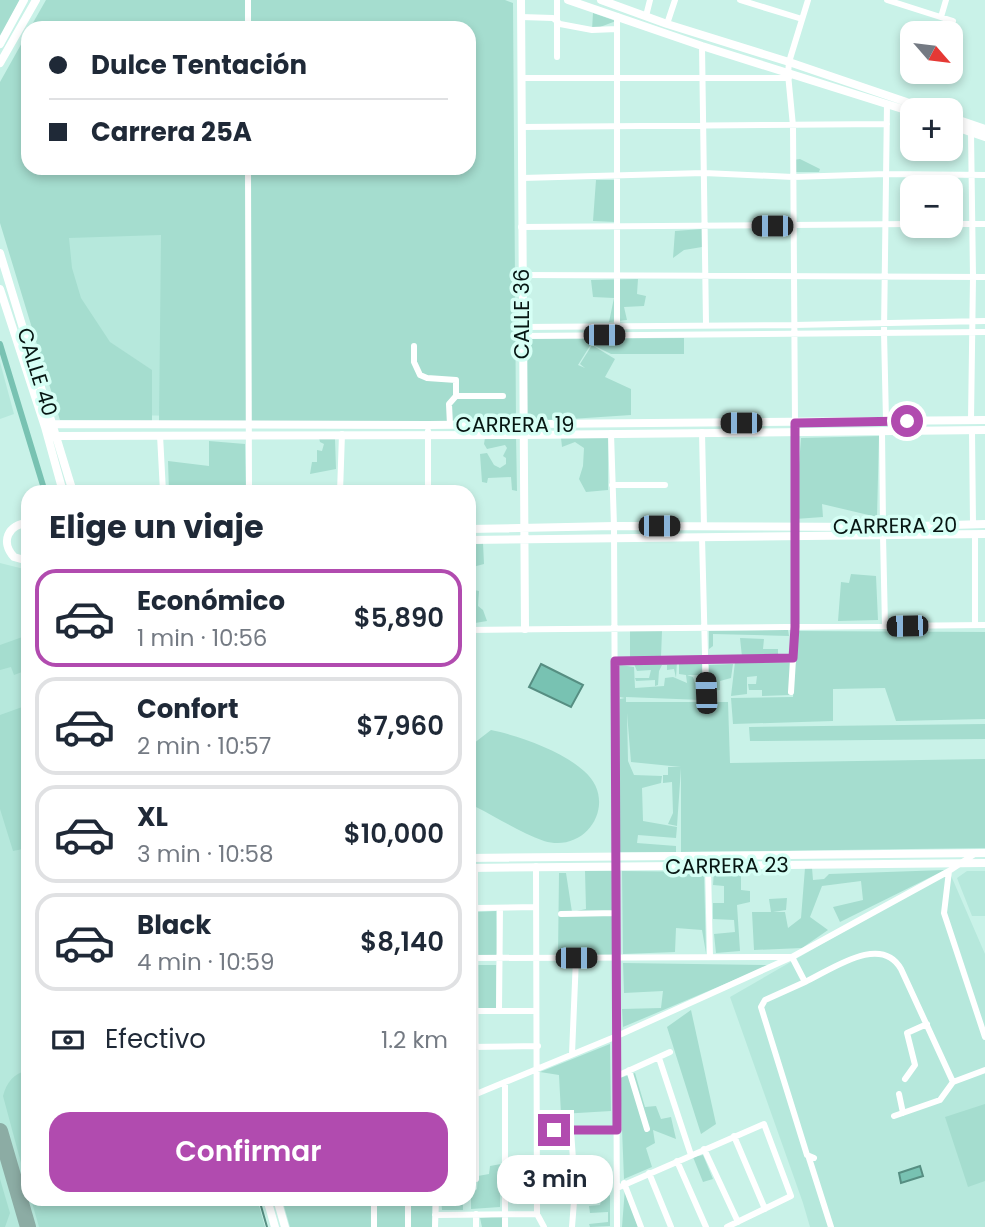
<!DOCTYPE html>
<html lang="es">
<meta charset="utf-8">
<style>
body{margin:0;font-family:Poppins,sans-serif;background:#f2f2f3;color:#1f2937;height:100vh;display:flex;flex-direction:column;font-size:26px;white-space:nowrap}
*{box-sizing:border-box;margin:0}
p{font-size:23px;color:#747a83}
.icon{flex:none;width:38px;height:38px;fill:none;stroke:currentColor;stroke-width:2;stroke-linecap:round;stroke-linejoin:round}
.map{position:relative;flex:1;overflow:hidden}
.details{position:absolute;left:21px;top:485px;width:455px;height:721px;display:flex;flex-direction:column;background:#fff;border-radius:21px;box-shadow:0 4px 10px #0003}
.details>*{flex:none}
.hud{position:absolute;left:21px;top:21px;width:455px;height:154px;border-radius:21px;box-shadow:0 4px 10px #0003;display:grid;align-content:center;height:154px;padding:0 28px;background:#fff}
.needle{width:46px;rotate:118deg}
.tools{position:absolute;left:900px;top:21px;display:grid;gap:14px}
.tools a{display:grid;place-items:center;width:63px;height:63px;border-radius:14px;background:#fff;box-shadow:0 4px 10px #0003;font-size:35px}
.end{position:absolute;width:32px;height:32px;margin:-16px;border:9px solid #b14baf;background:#fff;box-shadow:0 0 0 4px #fff}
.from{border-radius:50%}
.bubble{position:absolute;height:49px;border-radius:21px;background:#fff;box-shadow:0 4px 10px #0003;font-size:23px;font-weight:600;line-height:49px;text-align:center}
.car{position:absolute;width:21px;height:42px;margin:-21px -10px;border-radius:9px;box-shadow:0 0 5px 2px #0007;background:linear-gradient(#222 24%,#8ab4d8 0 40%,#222 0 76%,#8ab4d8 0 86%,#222 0)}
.hud b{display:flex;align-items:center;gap:24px;height:66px;font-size:26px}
.hud b+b{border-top:2px solid #e0e1e3}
.hud i{width:18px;height:18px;background:#1f2937}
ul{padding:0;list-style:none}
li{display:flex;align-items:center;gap:21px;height:98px;margin:0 14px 10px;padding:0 14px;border:4px solid #e0e1e3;border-radius:21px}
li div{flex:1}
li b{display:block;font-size:26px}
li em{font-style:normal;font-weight:600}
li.active{border-color:#b14baf}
li>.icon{width:63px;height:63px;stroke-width:1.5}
h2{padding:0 28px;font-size:32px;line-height:84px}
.pay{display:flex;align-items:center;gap:18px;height:77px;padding:0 28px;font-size:26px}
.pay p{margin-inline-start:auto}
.action{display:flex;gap:14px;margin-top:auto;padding:14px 28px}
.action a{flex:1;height:80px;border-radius:21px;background:#b14baf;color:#fff;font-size:28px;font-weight:600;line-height:80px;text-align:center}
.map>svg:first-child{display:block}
</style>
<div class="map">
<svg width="985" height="1227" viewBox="0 0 985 1227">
<rect width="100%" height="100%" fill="#c9f2e8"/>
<path fill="#b6e8dc" d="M0,95L28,168H243L245,417L65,414Z
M0,362L14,414L0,419Z
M0,563L28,570V1199H257L265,1227H0Z
M949,871L985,954V1227H810L803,1203L730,997Z
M967,871H985V916H972L957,878Z"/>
<path fill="#a5ddcf" d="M0,0H20L0,37Z
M46,0H505L513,3L516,422L159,423L161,235L69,238L72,268L81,298L110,342L152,370V421L60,420L0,223V82L28,32V168H469V28H30Z
M593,13L616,21L592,30Z
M800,159L820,169L819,172H794L793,160Z
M596,180H617L616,222L593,221Z
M702,229V247L684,250L673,258L675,231Z
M638,279L637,294L646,296L644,306L624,307L627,320L609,322L614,298L593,297L591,280Z
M684,338V354H611L591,344L578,365L585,368L580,364L592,345L615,359L605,377L631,389V415L525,422L524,339Z
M516,436L517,491L512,490L511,477L488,478L487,483L482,482L480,454L487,453L494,465L500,468L506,464V458L503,456L507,448L505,445L487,449L484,444L485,438Z
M608,436V490L586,492L579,479L583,466L584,448L575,442L562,447L561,438Z
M879,436L877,517L822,504L823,517L795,519L801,438Z
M319,438L335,439L336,469L310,474L312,462H317V450L322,451L324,444L320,442Z
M209,441L245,444L246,492H169L168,461L209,466Z
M483,543L484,564L469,568V545Z
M851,574L876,576L878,620L838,621L841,582L849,583Z
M469,589L479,591L478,606L483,610L487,621L469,624Z
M788,630L789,636L713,634V646L709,649V631Z
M630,631H662L661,657H630Z
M797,631L985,632V719L896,721L885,688L833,689V721L733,724L731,698L793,697Z
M28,635V683L25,684L22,672L14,675L11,667L0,670V645Z
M740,638L764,639L763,649H778V656L742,657Z
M677,662L676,678L674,669L667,670V665H662L659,671L658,685L655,686V680L636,681L635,678H649L651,670L637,671L634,664Z
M735,662L792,663L791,695L762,696V690H749L748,684H756L757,676L747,677V694L731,696Z
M679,663L702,664V675H687L693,677L695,683L703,682L702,700L626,697V702H728L730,763L985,759V848L681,852V768L677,826L668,824L673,813L672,782L663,783V775H668V767H681L631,762L627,713L628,761L634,775L662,776L661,783L642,788L643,821L677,827L676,838L638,835L637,843L676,846V852H619L620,699L625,698L620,697V665L634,667L635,688L664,686L665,678L673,677L687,683L686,675L679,674Z
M733,664L731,678L720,681V690L709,691V665Z
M28,699V848L13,851L0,809V715L25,706L24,701Z
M985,724V739L750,741L749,727Z
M491,730C520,736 562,751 584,771C619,801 588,854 544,841C521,833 498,818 476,807L469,799V747Z
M805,868H812L813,880L824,879L829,874L945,870L840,922L833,907L863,900L861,881L822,886L810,917L828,930L802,948L754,950L752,912H771L769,899L787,898L786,910L773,912H785L788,928L801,918Z
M585,871H613L614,955L558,956L559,873H566L572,912L586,909Z
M622,871L704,872L706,953L702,930L676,928L675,952L623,954Z
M714,871H741V890L750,891V902L737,905L740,951L716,953L714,934L735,932L734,920L713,919V903H724V886L713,885Z
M496,911L497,955L478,956L477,912Z
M623,963L770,965L623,1027L622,1009L661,1008L663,991L624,993Z
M478,965H496V1010H478Z
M691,1010L716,1124L701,1134L667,1027Z
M610,1044L611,1111L561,1114L559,1075L540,1072Z
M28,1070V1189L3,1096C7,1082 13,1074 28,1070Z
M635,1073L645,1107L656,1106L661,1119L671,1117L676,1139L653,1130L655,1143L646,1148L652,1167L624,1179L620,1078Z
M985,1104V1181L968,1187L945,1117Z
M703,1155L713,1179L703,1182L693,1157Z
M501,1164L500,1207L471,1209V1194L477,1189L478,1176L489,1174L490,1166Z
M0,1179L10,1213L5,1227H0Z
M625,1188L638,1227H622Z
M610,1195V1226L590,1227L589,1224L608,1222V1212L590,1213L589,1206L600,1205L602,1196Z
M31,1199H257L265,1227H39Z
M282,1199H432V1227H290Z
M441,1199H463V1210H442Z
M503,1216V1227H482L480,1218Z"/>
<path fill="#78c2b2" stroke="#568e82" stroke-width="2" d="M541,664L583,685L571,707L529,687Z
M920,1166L923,1176L901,1183L899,1173Z"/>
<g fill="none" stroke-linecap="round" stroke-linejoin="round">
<path stroke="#568e82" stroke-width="2" d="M259,1199L267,1227"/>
<path stroke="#78c2b2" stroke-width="6" d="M0,344L45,492"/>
<path stroke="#8caca4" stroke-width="16" d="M0,1131L28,1227"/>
<path stroke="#fff" stroke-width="6" d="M248,0V28
M740,0L802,19
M887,0L953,21
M646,16L650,0
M521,17L553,18L560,24L592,30L617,29
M941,17L946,0
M667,24L675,0
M702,46L706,324
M557,57V0
M522,78H789
M522,127L887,124
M248,168L249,492
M522,178L704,173L793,177L886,174L985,175
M950,224H985
M521,227L912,224
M522,275L985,277
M617,326V16
M522,327L794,325L985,321
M522,336L985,332
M414,346V362L420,375L427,378L456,380V396L449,404L450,425
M456,396H503
M971,420L973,277L971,132
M886,421L884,332L887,104
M882,430L883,527
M428,431V492
M972,431L973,524
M702,432L704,526
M611,433L614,526L617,1227
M160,435L163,492
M612,485H665
M340,492L342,434
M883,536L885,626
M702,537L706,693
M975,625V534
M469,630L985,625
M615,661L793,658
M791,692L795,627V423L793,126L788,74L789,62L808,0
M536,866L537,1214L544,1227
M708,866L710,957
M475,868L476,1179
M949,871L944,913L985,1037
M476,908L536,907
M561,914L617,913
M469,958L792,957L805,982C831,970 881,933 901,969L953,1082L985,1070
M805,982L765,1000L761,1007L807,1155L814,1158
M499,1010L500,908
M476,1011H536
M469,1047L538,1046
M572,1054L576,958
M659,1058L691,1155
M629,1070L647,1129
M617,1076L670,1052
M905,1079L915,1065L907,1033L927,1024
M505,1082V1227
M899,1094L903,1113
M469,1097L617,1036L792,957L949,871L976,853
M894,1116L940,1100L953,1082
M554,1130H617
M571,1130L575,1189L572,1227
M734,1136L765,1209
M704,1149L738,1222
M809,1158L831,1227
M677,1161L706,1227
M649,1173L671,1227
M624,1183L641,1227
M617,1188L764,1124L791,1196L727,1227
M374,1199V1227
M408,1199V1227
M476,1214V1227
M435,1215L537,1214
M435,1227L436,1199"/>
<path stroke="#fff" stroke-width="8" d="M521,0L525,629
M568,0L702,46L912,112
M601,0L667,24L789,62L930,110
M0,44L24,0
M0,63L36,0
M950,117L985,129
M950,125L985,137
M0,253L73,492
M0,289L45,427L63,492
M45,427L53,424L428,425L985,420
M48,438L57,436L522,435L985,430
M28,523C8,524 0,542 14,557L28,561
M469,529L614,526L883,527L985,524
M469,540L985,534
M469,858L985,853
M469,868L985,863
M267,1199L275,1227
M277,1199L285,1227"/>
</g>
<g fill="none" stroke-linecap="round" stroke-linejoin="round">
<path stroke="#b14baf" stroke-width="9" d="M554,1130H617L615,661L793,658L795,627V423L907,421"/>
</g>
<g text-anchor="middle" stroke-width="7" stroke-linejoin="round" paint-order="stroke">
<g font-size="21" fill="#071613" stroke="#d6fff5">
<text transform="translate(522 314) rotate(-90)" y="7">CALLE 36</text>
<text transform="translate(37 372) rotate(73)" y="7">CALLE 40</text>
<text x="515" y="432">CARRERA 19</text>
<text transform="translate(895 526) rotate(-1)" y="7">CARRERA 20</text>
<text transform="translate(727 866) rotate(-1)" y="7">CARRERA 23</text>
</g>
</g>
</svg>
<div class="tools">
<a><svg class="needle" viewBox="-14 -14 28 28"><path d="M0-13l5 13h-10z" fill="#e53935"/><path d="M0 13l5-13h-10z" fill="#747a83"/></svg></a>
<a>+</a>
<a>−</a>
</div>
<i class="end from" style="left:907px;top:421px"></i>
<i class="end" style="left:554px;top:1130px"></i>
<div class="bubble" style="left:497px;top:1155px;width:116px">3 min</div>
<i class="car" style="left:772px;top:226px;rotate:270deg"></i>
<i class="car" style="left:604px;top:335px;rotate:90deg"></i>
<i class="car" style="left:741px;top:423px;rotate:270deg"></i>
<i class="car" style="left:659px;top:526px;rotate:90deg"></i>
<i class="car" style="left:907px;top:626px;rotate:269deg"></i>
<i class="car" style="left:706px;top:693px;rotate:358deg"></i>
<i class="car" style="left:576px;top:958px;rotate:90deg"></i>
<div class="hud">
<b><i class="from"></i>Dulce Tentación</b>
<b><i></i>Carrera 25A</b>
</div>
<section class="details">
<h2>Elige un viaje</h2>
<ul>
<li class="active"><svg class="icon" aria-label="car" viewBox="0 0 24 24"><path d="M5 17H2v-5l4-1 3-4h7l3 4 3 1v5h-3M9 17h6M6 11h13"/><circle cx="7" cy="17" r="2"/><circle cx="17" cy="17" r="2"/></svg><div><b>Económico</b><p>1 min · 10:56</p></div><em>$5,890</em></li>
<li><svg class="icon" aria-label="car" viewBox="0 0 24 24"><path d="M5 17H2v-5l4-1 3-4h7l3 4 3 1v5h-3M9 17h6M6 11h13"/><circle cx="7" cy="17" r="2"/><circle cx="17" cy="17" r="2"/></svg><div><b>Confort</b><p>2 min · 10:57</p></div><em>$7,960</em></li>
<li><svg class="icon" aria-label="car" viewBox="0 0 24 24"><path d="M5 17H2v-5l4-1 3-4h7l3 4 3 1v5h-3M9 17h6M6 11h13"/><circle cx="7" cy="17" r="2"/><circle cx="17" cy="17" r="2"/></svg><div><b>XL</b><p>3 min · 10:58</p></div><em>$10,000</em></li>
<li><svg class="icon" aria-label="car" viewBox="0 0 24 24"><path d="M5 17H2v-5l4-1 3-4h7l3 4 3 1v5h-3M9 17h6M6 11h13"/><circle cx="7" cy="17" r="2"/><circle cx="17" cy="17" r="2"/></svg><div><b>Black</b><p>4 min · 10:59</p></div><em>$8,140</em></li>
</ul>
<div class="pay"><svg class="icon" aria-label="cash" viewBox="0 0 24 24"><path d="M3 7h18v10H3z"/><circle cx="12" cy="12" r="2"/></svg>Efectivo<p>1.2 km</p></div>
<div class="action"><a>Confirmar</a></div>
</section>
</div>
